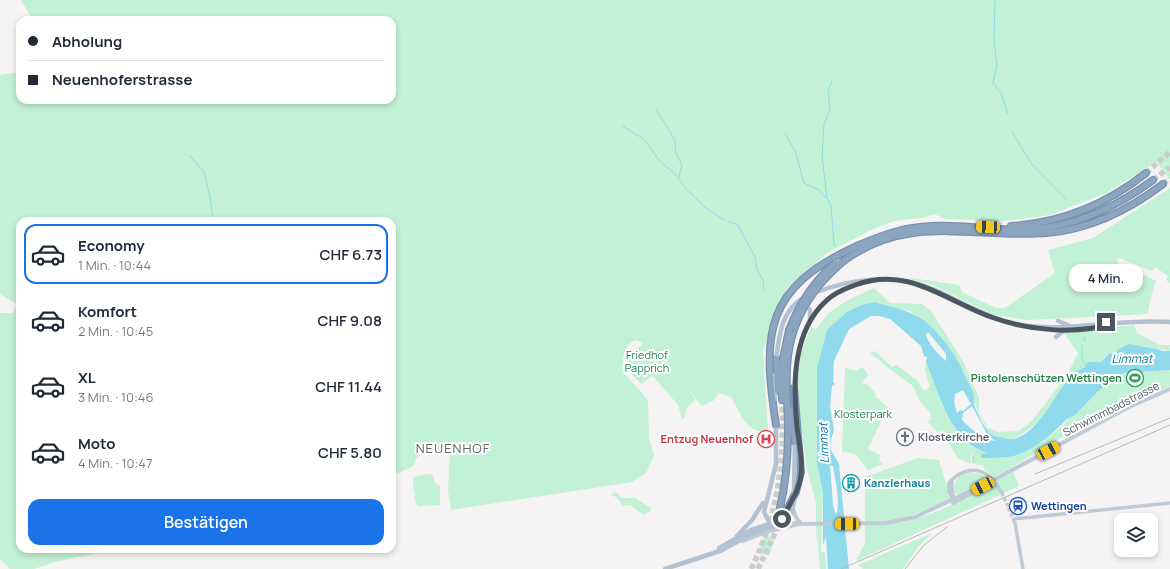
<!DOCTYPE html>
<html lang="de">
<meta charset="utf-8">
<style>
body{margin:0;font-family:Manrope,sans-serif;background:#f2f2f3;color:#1f2937;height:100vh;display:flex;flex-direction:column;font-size:15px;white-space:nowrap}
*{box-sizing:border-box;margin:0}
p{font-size:13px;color:#747a83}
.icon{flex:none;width:22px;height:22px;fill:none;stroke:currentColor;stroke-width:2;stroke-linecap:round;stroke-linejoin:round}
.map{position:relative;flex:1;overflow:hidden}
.panel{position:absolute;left:16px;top:217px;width:380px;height:336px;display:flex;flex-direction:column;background:#fff;border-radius:12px;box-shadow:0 2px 6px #0003}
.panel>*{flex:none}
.banner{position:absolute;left:16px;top:16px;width:380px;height:88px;border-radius:12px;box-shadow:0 2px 6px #0003;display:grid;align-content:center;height:88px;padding:0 12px;background:#fff}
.tools{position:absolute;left:1114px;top:513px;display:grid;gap:8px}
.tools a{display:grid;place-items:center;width:44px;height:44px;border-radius:8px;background:#fff;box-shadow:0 2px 6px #0003;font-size:20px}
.end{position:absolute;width:18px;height:18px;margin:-9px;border:5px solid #4a5661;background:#fff;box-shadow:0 0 0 2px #fff}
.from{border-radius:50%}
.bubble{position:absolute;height:28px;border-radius:12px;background:#fff;box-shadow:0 2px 6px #0003;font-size:13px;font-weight:600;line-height:28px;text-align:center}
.car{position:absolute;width:12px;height:24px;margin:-12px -6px;border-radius:5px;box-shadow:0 0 3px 1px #0007;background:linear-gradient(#f5c518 24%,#345 0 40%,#f5c518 0 76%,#345 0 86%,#f5c518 0)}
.banner b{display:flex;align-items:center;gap:14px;height:38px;font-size:15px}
.banner b+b{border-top:1px solid #e0e1e3}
.banner i{width:10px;height:10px;background:#1f2937}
ul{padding:7px 0 0;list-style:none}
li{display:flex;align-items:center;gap:12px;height:60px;margin:0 8px 6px;padding:0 4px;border:2px solid transparent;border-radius:12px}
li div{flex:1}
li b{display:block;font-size:15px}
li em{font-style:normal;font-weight:600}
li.current{border-color:#1a73e8}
li>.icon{width:36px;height:36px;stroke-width:1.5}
.action{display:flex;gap:8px;margin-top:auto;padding:8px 12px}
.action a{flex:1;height:46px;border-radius:12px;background:#1a73e8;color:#fff;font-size:16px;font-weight:600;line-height:46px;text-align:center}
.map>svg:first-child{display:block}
</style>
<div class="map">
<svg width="1170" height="569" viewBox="0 0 1170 569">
<rect width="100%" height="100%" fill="#f5f3f3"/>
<path fill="#c3f1d5" d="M21,0H1170V179L1156,162L1106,193L1050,215L1005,221L945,219L935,214L921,218L894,221L869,231L827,253L788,287L772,318L763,351L768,432C744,432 742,414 731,397L719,393L713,401L702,406C686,390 682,366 666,350L676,363L695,400L686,409L685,417L682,419L678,405L653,376L641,384L625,367L631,355L643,343L635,340C623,346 623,358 622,371L648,400L649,438L654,455L646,473L632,482L451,510L448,491L450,451L435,449L417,457L413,466L392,476V221H20V549H118L55,562L34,569H10L0,559V313H13L17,304L0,294V75L20,72V100H392V20H33Z
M1170,188V283L1166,280L1168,276L1155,267L1152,271L1117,257L1118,265L1141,273L1156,281L1150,300L1148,314L1028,320L994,315L933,285L910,279L911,278L959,285L962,292L996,308H1005L1055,273L1048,250L1093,238Z
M874,288L890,303L922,304L931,311L963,361L979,398V413L988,428L998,432L1019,431L1032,421L1067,375L1078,353L1063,332L1134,325L1137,333L1160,345H1170V351C1157,349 1131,342 1120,348C1118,349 1117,351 1115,352C1113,353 1111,353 1109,354C1102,358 1102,366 1092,362L1062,389L1040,421L1013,440L994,436L989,432L979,415L973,396L959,364L910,311L892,308L875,302L822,350L817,368V463L823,493L821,551L825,553L826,569H820L816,528V502L807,470L798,404L797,386L801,354L811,326L816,330C830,306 850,299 874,288Z
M875,351L892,367L896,365L917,380L924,391L930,387L925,371L926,362L954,428L968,443L975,448L984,451L1032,448L1063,426L1068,419L1076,414L1096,391L1117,376L1124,373L1170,370V386L1061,438L995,477L984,469L983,465L974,464V454H971V464L958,458L941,432L938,433L928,422L931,419L930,412L920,402L913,386L888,368L870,353Z
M862,367L868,374L862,383L852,380L868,385L876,394L875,396L890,409L887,416L884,415L868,449L881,455L879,459L881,463L883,464L868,470C857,457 860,453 842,452L845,368L857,371Z
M918,458L939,460L951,500C922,512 896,523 865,522V477Z
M969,472L981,474L990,480L961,494H956L954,491C954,480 959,474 969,472Z
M1013,472L1019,486L856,561L865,543V525C925,525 962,500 1013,472Z
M426,474L433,475L435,483L440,486V505L418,506L416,504L413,484L414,477Z
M615,492L622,498H635L651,508L650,511L644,515L630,505L623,506L616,497L610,495Z
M932,533L919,546L903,569H863L858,565Z
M765,535L775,539L769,556L758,552Z"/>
<path fill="#90daee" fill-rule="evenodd" d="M875,302C893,308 911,310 926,322C939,333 952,350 960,365C964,374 969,384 973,392C974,395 974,401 974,404C977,413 985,431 993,435C996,437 1001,437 1005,438C1007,439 1011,440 1014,439C1047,430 1059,374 1086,367L1085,365L1088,362H1101L1109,354L1114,353L1120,348L1129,344L1157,349L1163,351H1170V370L1124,373C1104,382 1092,398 1077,413C1075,416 1070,417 1067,419C1051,435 1029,455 1006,457C998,458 989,458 981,458V454L988,453C950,443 940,394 926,362L927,357L924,356L921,346L890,319L879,316H871L849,329L834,361L833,382L835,384L832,386L830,406L834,430L830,443L831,450L839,464L849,569H828L826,537L823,545V493L817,463V368L827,330L847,312L862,305ZM928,332L946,354V361C940,356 927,343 926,334ZM963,390L971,404L963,411L960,410L957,413L954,402L955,394ZM972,406L988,436L996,441C981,440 972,429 962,420L963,413ZM830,465L833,466C835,478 841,504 836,515L833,505Z"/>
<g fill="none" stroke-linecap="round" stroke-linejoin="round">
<path stroke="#90daee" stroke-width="1" d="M995,0L994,42L997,65L993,83L1001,93L1008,114
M832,81L828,91L830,110L824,125L822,156L827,198L831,206L834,244L836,247
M656,109L675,140L676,153L682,165L679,177
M622,126L644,139L658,159L678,177L685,188L706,208L724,220
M1012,132L1031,163L1066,199
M785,133L795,151L804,183L819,190L826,198
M190,156L204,172L210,197L213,221
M728,221L738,225L755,257L757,270L763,280L764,289
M1084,341L1085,337
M1082,345V360L1086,365"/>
<path stroke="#caccce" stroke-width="3.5" stroke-dasharray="3.5 2" stroke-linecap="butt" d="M1002,493L1015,523"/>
<path stroke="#caccce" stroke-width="5.5" stroke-dasharray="5.5 3" stroke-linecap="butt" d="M1146,173L1170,152
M1153,180L1170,167
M1163,184L1170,178
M751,569C779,513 784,462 782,400
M758,569L779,525"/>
<g stroke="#7690ad" stroke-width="8">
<path id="motorway" d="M1011,226C1061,223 1107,204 1146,173
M845,260C910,213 975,239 1047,233C1090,229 1129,210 1163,184
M776,359L778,391
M782,400V363L789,330
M791,410L795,442
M776,425C762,333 764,288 857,246C882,235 904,227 932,226C971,224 1010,234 1049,227C1087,221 1122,203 1153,180
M782,519L796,492L801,472L794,388
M777,520C785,491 788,462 788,432C788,396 782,362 795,327"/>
</g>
<path stroke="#c1cad2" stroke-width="3.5" d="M952,480V488L954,501
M996,484L1002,493
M954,501L949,491V483C961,469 978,465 992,479
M1014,519L1170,503
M1015,523L1023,569"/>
<path stroke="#c1cbd6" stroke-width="4" d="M953,503L972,493L976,490
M793,509L796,517L801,524
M784,522L801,524L886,523L915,517L990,482L1129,407L1170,389
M743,541L766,532L799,524"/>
<path stroke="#b3c2d1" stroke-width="4.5" d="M814,293C852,278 896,273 935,290C966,304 993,322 1028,326C1075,331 1122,318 1170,322
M804,304L810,310V321
M1058,321L1068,325
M1060,330L1100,326
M1056,337L1064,330
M776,361C779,336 781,308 807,296
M775,375V399
M794,391C796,356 802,317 833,295C842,289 852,287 861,282
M776,423V464L764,512L769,522L776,525
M794,491L795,439
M737,536L752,520L763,503
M719,548L751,530L772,523
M665,569L720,551L752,534L780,524L791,515L794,502"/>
<use href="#motorway" stroke="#8ba5c1" stroke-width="5.5"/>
<path stroke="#b5b8bd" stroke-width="1" d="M973,463V455
M1035,474L1170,418
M841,569L1170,425
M905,569L924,545L947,527"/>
<g stroke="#7690ad" stroke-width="8" stroke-linecap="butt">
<path id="motorway-bridge" d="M795,327C805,300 823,278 845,260
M789,330C799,304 814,281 835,263"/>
</g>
<path stroke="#b3c2d1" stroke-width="4.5" d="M794,502V491"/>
<use href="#motorway-bridge" stroke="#8ba5c1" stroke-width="5.5"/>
</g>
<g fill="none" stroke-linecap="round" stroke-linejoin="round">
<path stroke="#4a5661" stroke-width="5" d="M782,519C789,505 799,491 801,475C803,459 799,442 797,427C793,385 792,332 826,301C834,293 844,289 855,285C910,265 946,302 994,318C1031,331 1077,335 1114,323L1106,322"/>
</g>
<defs>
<g id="stadium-ring" transform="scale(0.9)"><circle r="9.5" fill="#fff" stroke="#2e9e5b" stroke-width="1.5"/><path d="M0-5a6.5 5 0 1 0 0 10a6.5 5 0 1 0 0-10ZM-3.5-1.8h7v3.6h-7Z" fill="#2e9e5b"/></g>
<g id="church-ring" transform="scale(0.9)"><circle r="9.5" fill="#fff" stroke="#6b7280" stroke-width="1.5"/><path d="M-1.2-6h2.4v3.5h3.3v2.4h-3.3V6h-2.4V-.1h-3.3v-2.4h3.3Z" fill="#6b7280"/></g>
<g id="hospital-ring" transform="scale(0.9)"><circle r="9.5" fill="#fff" stroke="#e0444e" stroke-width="1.5"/><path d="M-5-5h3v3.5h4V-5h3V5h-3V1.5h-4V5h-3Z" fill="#e0444e"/></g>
<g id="building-ring" transform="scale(0.9)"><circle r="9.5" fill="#fff" stroke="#0f9aa8" stroke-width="1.5"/><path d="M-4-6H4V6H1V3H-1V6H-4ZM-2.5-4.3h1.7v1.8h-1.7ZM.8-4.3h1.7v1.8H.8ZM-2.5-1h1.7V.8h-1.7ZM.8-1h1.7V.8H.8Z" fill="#0f9aa8"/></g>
<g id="station-ring" transform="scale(0.9)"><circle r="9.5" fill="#fff" stroke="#1a4fb4" stroke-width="1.5"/><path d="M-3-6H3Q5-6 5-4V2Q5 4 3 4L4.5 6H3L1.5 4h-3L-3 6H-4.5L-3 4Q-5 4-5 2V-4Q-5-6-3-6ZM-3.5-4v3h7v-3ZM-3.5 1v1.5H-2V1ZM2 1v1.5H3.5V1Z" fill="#1a4fb4"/></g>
</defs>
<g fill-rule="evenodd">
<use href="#stadium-ring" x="1135" y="378"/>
<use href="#church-ring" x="905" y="437"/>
<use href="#hospital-ring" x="766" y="439"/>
<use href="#building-ring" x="851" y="483"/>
<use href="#station-ring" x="1018" y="506"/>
</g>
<g text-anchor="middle" stroke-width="4" stroke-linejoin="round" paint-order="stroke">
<g font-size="11" fill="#17864f" stroke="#fff">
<text x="647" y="359">Friedhof<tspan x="647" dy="13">Papprich</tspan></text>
<text x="863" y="418">Klosterpark</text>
</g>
<g font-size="11" font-weight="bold" fill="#27864d" stroke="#fff" text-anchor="end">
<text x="1122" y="382">Pistolenschützen Wettingen</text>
</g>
<g font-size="11" fill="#4a5661" stroke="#fff">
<text transform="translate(1111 409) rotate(-27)" y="4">Schwimmbadstrasse</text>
</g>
<g font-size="11" font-weight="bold" fill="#5b616d" stroke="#fff" text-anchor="start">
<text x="918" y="441">Klosterkirche</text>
</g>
<g font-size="11" font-weight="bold" fill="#be3a42" stroke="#fff" text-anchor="end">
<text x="753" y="443">Entzug Neuenhof</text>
</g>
<g font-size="11" font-weight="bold" fill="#0d838f" stroke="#fff" text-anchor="start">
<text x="864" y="487">Kanzlerhaus</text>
</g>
<g font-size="11" font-weight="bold" fill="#164399" stroke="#fff" text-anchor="start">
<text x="1031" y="510">Wettingen</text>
</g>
<g font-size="12" font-style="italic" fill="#0c7c9b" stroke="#fff">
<text x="1132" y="363">Limmat</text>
<text transform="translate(824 443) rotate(-92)" y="4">Limmat</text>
</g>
<g font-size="13" letter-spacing="1" fill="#5f6368" stroke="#fff">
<text x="453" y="453">NEUENHOF</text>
</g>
</g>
</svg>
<div class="tools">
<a><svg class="icon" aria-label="layers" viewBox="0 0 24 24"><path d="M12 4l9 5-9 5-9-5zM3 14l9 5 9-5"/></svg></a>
</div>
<i class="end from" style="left:782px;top:519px"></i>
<i class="end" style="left:1106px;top:322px"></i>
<div class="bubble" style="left:1069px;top:264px;width:74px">4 Min.</div>
<i class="car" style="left:988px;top:227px;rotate:272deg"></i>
<i class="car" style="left:1048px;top:451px;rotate:62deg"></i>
<i class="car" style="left:983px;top:486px;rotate:243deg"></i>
<i class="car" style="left:847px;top:524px;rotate:270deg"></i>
<div class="banner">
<b><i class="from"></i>Abholung</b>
<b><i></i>Neuenhoferstrasse</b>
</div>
<section class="panel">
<ul>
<li class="current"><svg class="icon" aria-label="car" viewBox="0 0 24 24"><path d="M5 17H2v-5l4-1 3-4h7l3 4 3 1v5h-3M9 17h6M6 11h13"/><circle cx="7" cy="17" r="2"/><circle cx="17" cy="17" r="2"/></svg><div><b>Economy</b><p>1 Min. · 10:44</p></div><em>CHF 6.73</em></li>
<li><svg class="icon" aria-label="car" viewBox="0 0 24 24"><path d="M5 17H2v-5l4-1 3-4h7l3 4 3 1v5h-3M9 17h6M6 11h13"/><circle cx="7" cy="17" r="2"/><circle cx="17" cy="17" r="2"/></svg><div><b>Komfort</b><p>2 Min. · 10:45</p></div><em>CHF 9.08</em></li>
<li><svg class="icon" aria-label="car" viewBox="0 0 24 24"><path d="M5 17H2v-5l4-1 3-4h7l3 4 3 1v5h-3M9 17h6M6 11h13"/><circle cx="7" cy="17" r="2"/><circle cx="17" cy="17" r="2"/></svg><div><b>XL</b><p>3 Min. · 10:46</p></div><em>CHF 11.44</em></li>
<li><svg class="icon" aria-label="car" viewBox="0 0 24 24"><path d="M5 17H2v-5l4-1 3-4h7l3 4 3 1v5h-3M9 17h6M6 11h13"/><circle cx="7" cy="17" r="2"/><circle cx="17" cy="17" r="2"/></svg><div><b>Moto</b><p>4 Min. · 10:47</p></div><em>CHF 5.80</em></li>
</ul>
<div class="action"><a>Bestätigen</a></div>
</section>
</div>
